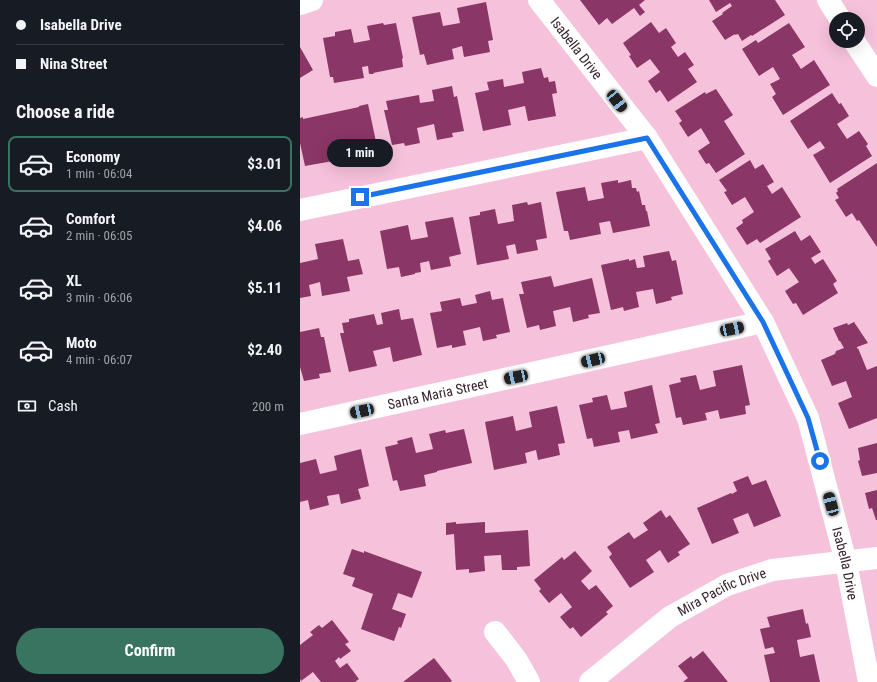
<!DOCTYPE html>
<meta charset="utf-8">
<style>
body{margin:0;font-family:"Roboto Condensed",sans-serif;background:#242831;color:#f1f3f6;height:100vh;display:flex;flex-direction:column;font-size:15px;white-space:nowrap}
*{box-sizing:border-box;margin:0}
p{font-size:13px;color:#9ea1a6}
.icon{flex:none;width:22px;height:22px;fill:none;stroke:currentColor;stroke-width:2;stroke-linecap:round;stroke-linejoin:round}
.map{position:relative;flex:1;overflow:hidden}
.sheet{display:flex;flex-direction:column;background:#171b24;width:300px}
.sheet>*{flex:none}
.guide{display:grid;align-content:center;height:88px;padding:0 16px;background:#171b24}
.controls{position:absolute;left:529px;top:12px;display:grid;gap:8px}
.controls a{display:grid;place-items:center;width:36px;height:36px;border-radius:50%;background:#171b24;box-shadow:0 4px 16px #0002;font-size:20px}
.end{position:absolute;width:18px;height:18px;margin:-9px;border:5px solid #1a73e8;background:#fff;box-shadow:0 0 0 2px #fff}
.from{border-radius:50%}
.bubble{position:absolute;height:28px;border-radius:14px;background:#171b24;box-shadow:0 4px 16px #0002;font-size:13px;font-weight:700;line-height:28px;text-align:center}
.car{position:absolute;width:12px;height:24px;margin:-12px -6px;border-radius:5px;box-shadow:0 0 3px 1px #0007;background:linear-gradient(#222 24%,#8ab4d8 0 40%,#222 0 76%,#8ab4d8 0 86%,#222 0)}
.guide b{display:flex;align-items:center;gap:14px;height:38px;font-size:15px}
.guide b+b{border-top:1px solid #363941}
.guide i{width:10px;height:10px;background:#f1f3f6}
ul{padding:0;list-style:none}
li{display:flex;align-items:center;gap:12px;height:56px;margin:0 8px 6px;padding:0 8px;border:2px solid transparent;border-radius:8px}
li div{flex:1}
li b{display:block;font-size:15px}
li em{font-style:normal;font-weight:700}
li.selected{border-color:#38745f}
li>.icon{width:36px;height:36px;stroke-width:1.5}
h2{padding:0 16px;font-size:18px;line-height:48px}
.pay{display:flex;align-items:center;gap:10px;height:44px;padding:0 16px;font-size:15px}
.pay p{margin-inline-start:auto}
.primary-button{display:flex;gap:8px;margin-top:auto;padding:8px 16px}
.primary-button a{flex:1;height:46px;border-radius:24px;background:#38745f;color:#fff;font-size:16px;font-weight:700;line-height:46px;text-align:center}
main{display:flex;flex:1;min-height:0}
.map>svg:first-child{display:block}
</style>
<main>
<section class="sheet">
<div class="guide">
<b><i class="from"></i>Isabella Drive</b>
<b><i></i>Nina Street</b>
</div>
<h2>Choose a ride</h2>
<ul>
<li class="selected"><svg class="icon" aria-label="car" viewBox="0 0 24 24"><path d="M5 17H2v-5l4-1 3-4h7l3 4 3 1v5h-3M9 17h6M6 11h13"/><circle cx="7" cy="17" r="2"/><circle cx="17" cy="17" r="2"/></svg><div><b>Economy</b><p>1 min · 06:04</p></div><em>$3.01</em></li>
<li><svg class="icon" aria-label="car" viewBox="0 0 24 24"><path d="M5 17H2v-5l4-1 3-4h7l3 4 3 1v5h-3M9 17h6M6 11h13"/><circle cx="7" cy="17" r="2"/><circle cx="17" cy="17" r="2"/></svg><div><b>Comfort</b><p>2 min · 06:05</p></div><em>$4.06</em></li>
<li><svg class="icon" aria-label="car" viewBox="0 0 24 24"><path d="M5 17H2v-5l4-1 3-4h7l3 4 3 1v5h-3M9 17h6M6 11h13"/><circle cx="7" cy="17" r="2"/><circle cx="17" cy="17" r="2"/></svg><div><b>XL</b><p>3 min · 06:06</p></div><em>$5.11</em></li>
<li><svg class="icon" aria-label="car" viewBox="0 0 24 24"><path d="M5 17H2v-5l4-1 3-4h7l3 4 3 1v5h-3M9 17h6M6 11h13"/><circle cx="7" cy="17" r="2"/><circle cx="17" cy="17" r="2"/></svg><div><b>Moto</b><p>4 min · 06:07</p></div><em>$2.40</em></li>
</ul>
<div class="pay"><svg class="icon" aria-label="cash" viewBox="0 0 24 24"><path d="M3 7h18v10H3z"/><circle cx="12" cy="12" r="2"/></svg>Cash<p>200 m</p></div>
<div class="primary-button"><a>Confirm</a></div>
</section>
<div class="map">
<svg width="577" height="682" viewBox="0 0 577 682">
<rect width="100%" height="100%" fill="#f6c1db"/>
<path fill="#8a3666" d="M280,0H345L339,5L345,12L340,16L334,8L312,24L307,18L299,25Z
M409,0H475L485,15L452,36L451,35L442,41L438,34L435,35V34L425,40L412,21L423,14L422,13L432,6L430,3L416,12Z
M186,2L193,40L188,41L190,52L164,57L162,46L152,49L154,59L127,65L124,54L120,55L112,17L140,12L143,26L160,23L157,8Z
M351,22L359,33L366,28L376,43L371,47L378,57L385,52L394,65L388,69L397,82L368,102L360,90L356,93L348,81L360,72L350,59L337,68L329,56L331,55L323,43Z
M83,23L84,25L96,23L103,58L102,59L103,67L73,73L74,74H69L68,66L62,67L64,78L34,83L33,77H30L23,38L35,36V32L51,29L54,43L70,40L67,26Z
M489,23L505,47L492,55L501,69L514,60L530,85L483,115L472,97L476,94L470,84L480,79L473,67L459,76L442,49L456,40L458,43Z
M0,47L13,70L0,78Z
M241,68L244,78L248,77L249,82L255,81L257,93L252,94L256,116L228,121L225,106L208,110L211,125L183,131L175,93L189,90L187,82L203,79L204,87L224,83L222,72Z
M152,86L154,97L157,96L164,131L152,133L153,137L137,140L134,124L117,128L120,143L105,146L104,143L92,145L84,110H88L86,101L119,95L120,103L134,101L132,90Z
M416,89L433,115L424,121L445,154L416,173L409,163L406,164L398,151L410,143L401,128L388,137L379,123L382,121L375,111L405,92L406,94Z
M532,93L539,104L541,103L549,116L537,124L547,139L559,131L568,144L566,146L572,156L530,183L513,155L525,148L520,141L508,149L490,121Z
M68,104L78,151L50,157L46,142L30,146L33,161L5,166L0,143V118L3,117V119L59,107V106Z
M450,160L455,169L463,164L474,182L467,186L472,194L482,187L501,217L460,243L457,239L447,245L436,228L443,223L442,220L454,212L445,197L432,205L424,192L427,191L419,180Z
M577,163V247L559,220L557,221L552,213L546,217L535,200L539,198L536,193L538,191L537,189Z
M318,180V183L331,180L332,188H336L337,192L339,191L342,205H345L346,211H347L350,226L313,233L310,221L299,223L301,234L270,240L268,231H264L256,192L285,187L288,201L304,198L301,183Z
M227,202L228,205L241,202L247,238L236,240L238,250L217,254L215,244L206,246L209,259L177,265L169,217L180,215V212L195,209L198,224L214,221L212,205Z
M153,217L161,254L149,257L151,266L131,270L129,261L120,263L121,272L115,273V274L101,277L99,267L87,269L80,231L108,225L111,240L128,237L125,222Z
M495,231L501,241L510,235L521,252L511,258L515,264L523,259L537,281L533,284L538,293L503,315L496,303L493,304L485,291L499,282L489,268L477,276L468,261L471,259L465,249Z
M43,239L48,261L59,259L63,274L47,277L50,291L22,296L20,282L9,285L11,296L0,298V263L18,259L15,244Z
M369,251L372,261L376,260L383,294L371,297L372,300L356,304L353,289L336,292L339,307L324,311L323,307L311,310L301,265L329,259V261L335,259L337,268L345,267L343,256Z
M251,276L254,287L292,278L300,313L288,315L289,318L273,322L270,307L253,311L256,326L240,330L239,325L227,328L219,294H224L221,282Z
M190,291L192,300L203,298L210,332L196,335L197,338L183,341L180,327L163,331L166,345L152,348V345L137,348L130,313L142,311L140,302L160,298L162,306L177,303L175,295Z
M99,309L101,320L113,318L122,355L93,362L90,347L73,351L77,366L49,372L40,333H44L42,323L49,322V319L74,314L77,325L83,324L81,313Z
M554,322L568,343L557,347V349L558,348L567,370L577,366V418L549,429L538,403L552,397L546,381L532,386L521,360L535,354L536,351L544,348L540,341H539L533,328L547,323L548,325Z
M19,328L21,337H24L31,372L19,374L20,378L4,381L0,367V332Z
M442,365L450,405L445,406L446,414L420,419L418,410L405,413L407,420L383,425L381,417L376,418L369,385L381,382L380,378L396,375L400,390L416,386L413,371Z
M352,385L360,423L355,424L358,433L331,439L329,430L318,432L320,442L294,447L292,438L287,439L279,405L293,402L292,398L307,395L311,410L327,407L324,392Z
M257,406L265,443L258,444L260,455L238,460L236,450L225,453L227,463L194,470L185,422L213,416L216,431L232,427L229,412Z
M164,429L172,463L137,471V472L124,475L126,486L100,491L97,480L93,481L85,447L98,444L97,441L112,437L116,453L133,449L129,434L145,430L146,433Z
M577,443V473L562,476L558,461L560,460L558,448Z
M61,449L69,486L58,489L61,499L41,504L39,494L27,496L29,505L10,510L8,500L0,502V463L16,459L20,474L37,470L34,456Z
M448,476L452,485L466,480L481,516L454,527L448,513L433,519L439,533L412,544L397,508L431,493L432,494L437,491L433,482Z
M577,490V520H576L572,508L569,509L565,493Z
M361,510L366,518L370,515L390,544L378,552L380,555L368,563L360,550L346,560L354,572L330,588L309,557L312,554L307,547L329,532L334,539L348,530L343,523Z
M156,522V524L185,522V533L228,530L230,566L217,567V570H202L201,555L184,556L185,571L169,573V569L156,570L154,534L146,535V523Z
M52,549L64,553V551L122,572L112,598L98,593L92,609L106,614L101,628L99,627L94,641L61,629L73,594L52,586L55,578L43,574Z
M275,551L292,571L281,581L289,590L296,585L313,606L306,612L308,614L281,637L273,627L270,629L260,617L272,607L261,593L249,603L239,591L241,589L234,580L262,557L264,560Z
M503,609L506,624L508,623L511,637L497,640L500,657L514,654L520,682H470L464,655L475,653L473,647L465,649L460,629L470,627L467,617Z
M32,620L49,642L45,644L51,651L40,659L39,657L35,661L40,668L47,663L59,679L55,682H21L13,672L1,681L0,679V645L13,635L10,632L19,625L22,628Z
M403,651L428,682H383L388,678L378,666L391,656L393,659Z
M134,658L152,681L150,682H103Z"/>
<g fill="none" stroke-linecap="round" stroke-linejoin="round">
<g stroke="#fff" stroke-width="22">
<path id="s1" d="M239,0L347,138L463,322L508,418L546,562L569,682"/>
<path d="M528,0L540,19"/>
<path d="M0,4L12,0"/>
<path d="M554,41L577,76"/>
<path d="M0,210L347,138"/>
<path id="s2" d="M0,424L463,322"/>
<path d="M195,632L216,659L229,682"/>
<path id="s3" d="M290,682L370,617L427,585L472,570L577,558"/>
</g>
</g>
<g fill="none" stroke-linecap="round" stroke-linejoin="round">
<path stroke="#1a73e8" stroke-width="5" d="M60,197L347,138L463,322L508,418L520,461"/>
</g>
<g text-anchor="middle" stroke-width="4" stroke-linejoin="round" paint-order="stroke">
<g font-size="14" fill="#331f2a" stroke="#fcf0f5">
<text dy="5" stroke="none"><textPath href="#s1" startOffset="61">Isabella Drive</textPath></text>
<text dy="5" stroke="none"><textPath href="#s2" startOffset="141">Santa Maria Street</textPath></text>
<text dy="5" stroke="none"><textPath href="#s1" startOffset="649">Isabella Drive</textPath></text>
<text dy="5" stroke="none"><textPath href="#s3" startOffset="161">Mira Pacific Drive</textPath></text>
</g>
</g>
</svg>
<div class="controls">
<a><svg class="icon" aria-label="locate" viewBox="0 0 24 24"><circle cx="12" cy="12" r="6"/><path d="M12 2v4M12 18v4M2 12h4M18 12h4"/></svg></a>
</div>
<i class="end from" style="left:520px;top:461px"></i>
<i class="end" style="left:60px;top:197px"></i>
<div class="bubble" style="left:27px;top:139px;width:66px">1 min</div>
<i class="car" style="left:317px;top:101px;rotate:142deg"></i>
<i class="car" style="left:432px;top:329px;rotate:78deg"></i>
<i class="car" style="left:293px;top:360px;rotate:257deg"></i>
<i class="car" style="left:216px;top:377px;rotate:258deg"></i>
<i class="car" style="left:62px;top:411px;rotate:258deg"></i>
<i class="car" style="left:531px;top:504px;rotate:345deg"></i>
</div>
</main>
